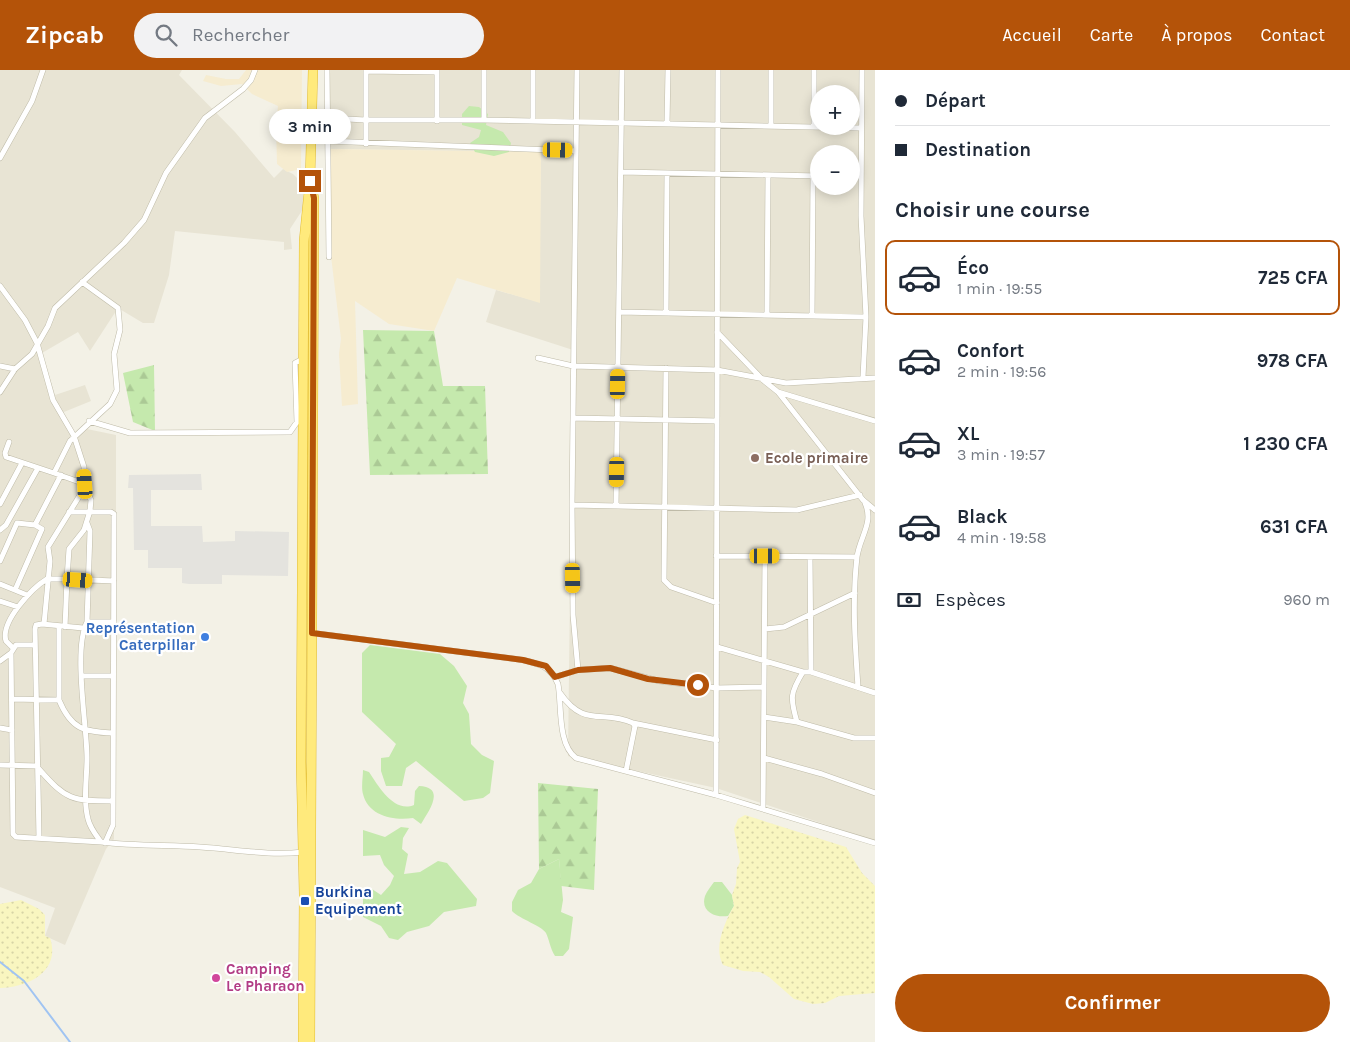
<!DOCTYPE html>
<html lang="fr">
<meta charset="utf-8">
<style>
body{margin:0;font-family:Karla,sans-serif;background:#f2f2f3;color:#1f2937;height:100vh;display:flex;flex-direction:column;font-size:19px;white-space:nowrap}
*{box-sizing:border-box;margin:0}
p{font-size:16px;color:#747a83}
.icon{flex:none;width:28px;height:28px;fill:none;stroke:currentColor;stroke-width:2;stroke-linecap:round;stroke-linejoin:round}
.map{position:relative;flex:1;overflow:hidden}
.sheet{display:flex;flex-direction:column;background:#fff;width:475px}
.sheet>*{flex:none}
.banner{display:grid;align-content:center;height:110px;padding:0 20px;background:#fff}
.fabs{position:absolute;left:810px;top:15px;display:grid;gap:10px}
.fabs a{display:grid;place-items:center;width:50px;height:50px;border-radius:50%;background:#fff;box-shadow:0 2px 12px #0003;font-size:25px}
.end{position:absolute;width:22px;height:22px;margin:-11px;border:6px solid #b45309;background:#fff;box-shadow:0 0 0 2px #fff}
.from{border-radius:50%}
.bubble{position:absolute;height:35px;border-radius:18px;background:#fff;box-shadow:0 2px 12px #0003;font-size:16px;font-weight:700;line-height:35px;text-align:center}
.car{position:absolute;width:15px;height:30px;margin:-15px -8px;border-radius:6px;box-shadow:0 0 4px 1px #0007;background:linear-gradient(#f5c518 24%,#345 0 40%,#f5c518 0 76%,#345 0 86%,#f5c518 0)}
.banner b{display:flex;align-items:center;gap:18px;height:48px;font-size:19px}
.banner b+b{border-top:1px solid #e0e1e3}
.banner i{width:12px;height:12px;background:#1f2937}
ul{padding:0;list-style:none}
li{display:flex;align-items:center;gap:15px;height:75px;margin:0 10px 8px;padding:0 10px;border:2px solid transparent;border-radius:10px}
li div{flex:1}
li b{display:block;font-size:19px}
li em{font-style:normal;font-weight:700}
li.on{border-color:#b45309}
li>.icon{width:45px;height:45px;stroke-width:1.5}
h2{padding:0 20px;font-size:22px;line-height:60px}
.pay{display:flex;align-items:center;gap:12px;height:55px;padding:0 20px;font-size:19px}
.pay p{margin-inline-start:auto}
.primary-button{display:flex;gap:10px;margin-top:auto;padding:10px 20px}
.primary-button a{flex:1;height:58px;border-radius:30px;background:#b45309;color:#fff;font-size:20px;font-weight:700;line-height:58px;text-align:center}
header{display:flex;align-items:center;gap:30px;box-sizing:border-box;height:70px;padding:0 25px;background:#b45309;color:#fff}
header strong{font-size:24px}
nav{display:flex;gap:28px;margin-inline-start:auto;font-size:18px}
.search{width:350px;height:45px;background:#f2f2f3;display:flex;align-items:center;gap:12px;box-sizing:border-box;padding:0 18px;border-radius:28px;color:#747a83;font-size:19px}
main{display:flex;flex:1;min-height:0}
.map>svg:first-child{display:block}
</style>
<header>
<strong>Zipcab</strong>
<div class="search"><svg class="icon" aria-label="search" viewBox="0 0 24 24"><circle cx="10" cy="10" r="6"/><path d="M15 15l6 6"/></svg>Rechercher</div>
<nav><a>Accueil</a><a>Carte</a><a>À propos</a><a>Contact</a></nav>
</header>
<main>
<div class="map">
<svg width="875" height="972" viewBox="0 0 875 972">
<defs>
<pattern id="forest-firs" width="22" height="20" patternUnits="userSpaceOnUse" patternTransform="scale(1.25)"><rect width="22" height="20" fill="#c5e9ad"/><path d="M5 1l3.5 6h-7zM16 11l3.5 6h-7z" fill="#abc995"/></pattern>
<pattern id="sand-dots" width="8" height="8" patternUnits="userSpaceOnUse" patternTransform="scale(1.25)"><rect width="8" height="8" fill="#f9f6c0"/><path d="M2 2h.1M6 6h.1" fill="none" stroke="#d7d4a6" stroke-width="1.8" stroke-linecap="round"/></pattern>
</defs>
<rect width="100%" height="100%" fill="#f3f1e6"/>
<path fill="#e8e4d4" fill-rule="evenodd" d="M0,0H182L179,5L235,62L274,108L283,99L293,104L301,112L305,136L290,159L292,179L284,180V172L175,161L169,205L154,253H143L118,238L90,281L78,262L42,283L55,325L85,315L91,331L59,344L74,364L82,358L116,365V477L112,479L114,769L106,779L65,875L45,866L55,838L0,817Z
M329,0H875V771L716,718L568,686L573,280L486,252L496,220L539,232L541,82L330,79ZM819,24H851V56H819ZM819,84H851V116H819Z"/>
<path fill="#f6ecd0" d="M246,0H302L301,99L287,102L277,94L276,55L278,36L252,24L242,14L221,16L203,11L206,5L226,9H239Z
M330,79L541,82L540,233L457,208L434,261L389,254L355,231L358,334L342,336L339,284L341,269L331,186Z"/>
<path fill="#c5e9ad" d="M469,36L479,37L488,44L486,55L503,62L511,73L509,82L494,86L475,82L470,73L479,67L481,60L462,55V44Z
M370,575L440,584L454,596L467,616L463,633L469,644L471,674L482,685L494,691L490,723L483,728L464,731L416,691L406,698L402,716H386L381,701V688L389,687L396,674L362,642V583Z
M363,700L369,702C379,717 394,743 414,735L415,721L419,716C447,717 428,742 421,754L413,748C394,751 368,746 363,724C361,717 363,707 363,700Z
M401,757L409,758L403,768L402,779L408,784L404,804L420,802L438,791L447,793L477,829L476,836L444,842L429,856L407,862L398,870L389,868L381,856L363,847V822L372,819L381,825L390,815L394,806L384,795L380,785L363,786V760L385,767Z
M559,789L563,830L561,842L573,847L569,879L563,886H555C550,878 549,869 546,863C541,855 521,850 512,841V832L518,820L531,813L539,799Z
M714,812H722L732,825L734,836L728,846C716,848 700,842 705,826C707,821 711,816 714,812Z"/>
<path fill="url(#forest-firs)" d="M363,260L434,261L443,316H485L488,404L370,405Z
M154,295L155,361L133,352L123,303Z
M538,713L598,719L594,820L561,816L559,789L539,799Z"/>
<path fill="url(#sand-dots)" d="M745,745L846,777L862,803L875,816V923L839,926L825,933L813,934L794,929L769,907L760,902L743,901L723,895C713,877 725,852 734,836L732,825L736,814L737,798L740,792L734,759L738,749Z
M21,830L39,839L45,845V866L50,868C61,901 29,917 0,918V834Z"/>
<path fill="#e4e3de" d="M201,404L202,420H151V456H202L203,472L235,471V461L289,462L288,506L222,505V514H189L182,513V498H148V480H134L133,418H128L129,405Z"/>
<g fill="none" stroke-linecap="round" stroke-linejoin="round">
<path stroke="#a0c4f2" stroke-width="2" d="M0,892L24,911L70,972"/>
<g stroke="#bfbba8" stroke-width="6">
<path id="minor" d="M327,0L329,187
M437,0V51
M577,0L572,435L573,545L578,600
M862,0L861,146L866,247L863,307
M366,1L437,2
M312,47L365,50H484L861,58
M484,50V0
M533,51V0
M667,54L668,0
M771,56V0
M814,57V0
M327,71L576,81
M366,74V0
M0,88L32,31L43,0
M621,102L819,106
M851,106H861
M82,212L118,238L120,260L114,284L117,320L110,334L70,371L54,403L85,414
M0,216L25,250L37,273L53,330L74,366L84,397L85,417L91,430L90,441L84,460L69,479L67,509H47C32,518 0,552 6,571L13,578
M619,242L866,247
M666,243L667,103
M767,245L768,105
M812,246L813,106
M717,262L763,310L778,322L863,430L875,440
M538,288L573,296L717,300L786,313L875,308
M0,296L15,299
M666,298L664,510L671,517L717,533
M0,322L15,299L32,284L48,256L55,238L124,173L144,150L166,103L205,48L243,19L251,10L255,0
M778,322L875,351
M573,348L717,351
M89,351L130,363L290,362L297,352L295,293L303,289
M9,372L5,383L6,387L54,403
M0,434L22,393
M572,435L797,440L860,425
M616,436L622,0
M69,442H111L114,444L113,755L105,773
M87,453L90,461L87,552C73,579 87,656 87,688C87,708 83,730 88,749C90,758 96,765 101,772C134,776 167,775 200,777C235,779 268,786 303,782
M0,460L6,455L38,398
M716,486L857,487
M810,487L811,602
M0,491L17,453L35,455
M0,514L27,525
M15,520L42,459L35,455L61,405
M0,531L18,537
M87,552H114
M44,554L50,491L48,477L85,417
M59,556V630C71,659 84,662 112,663
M65,557L67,509L114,511
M765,559L784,557L855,523
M312,563L523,590C540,594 551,597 558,614C562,635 557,674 576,688L716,725L875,773
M35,575H16L11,583L13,764L16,767L101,772
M717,577L803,602H811L875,623
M0,591L11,583
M82,606H112
M555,607L578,600L610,598L659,611L717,618L764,617
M858,617C855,574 852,530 857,487C860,466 874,453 865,433
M560,623C585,659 602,639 633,653L635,656L626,701
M12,629L59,630
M764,647L797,652L854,668H875
M797,652C790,628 790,623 803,602
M633,653L717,670
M0,658L12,660
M764,688L822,704L875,723
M0,695L38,696
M39,699C66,730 72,731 113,731
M716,725L718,0
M763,739L765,486
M39,768L35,559L36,555L42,554L83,558"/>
</g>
<g stroke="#e2bc32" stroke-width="10">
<path id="trunk" d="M303,972L304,825L301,692L304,171L310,111L313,0
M310,972L314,128L311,116"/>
</g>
<use href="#minor" stroke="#fff" stroke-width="5"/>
<use href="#trunk" stroke="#ffea7c" stroke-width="9"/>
</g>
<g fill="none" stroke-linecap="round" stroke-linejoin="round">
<path stroke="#b45309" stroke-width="6" d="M310,111L314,128L312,563L523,590L546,596L555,607L578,600L610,598L648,609L698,615"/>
</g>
<circle fill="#8d6e63" stroke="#fff" stroke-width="2" cx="755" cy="388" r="5"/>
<circle fill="#3f7fe0" stroke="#fff" stroke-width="2" cx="205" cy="567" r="5"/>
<rect fill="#1a4fb4" stroke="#fff" stroke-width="2" x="300" y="826" width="10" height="10" rx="2.5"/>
<circle fill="#d1479c" stroke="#fff" stroke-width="2" cx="216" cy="908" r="5"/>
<g text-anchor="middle" stroke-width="4.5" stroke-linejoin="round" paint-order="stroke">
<g font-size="15" font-weight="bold" fill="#785e54" stroke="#fff" text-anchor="start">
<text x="765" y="393">Ecole primaire</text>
</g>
<g font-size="15" font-weight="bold" fill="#366cbe" stroke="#fff" text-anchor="end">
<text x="195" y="563">Représentation<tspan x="195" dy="17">Caterpillar</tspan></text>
</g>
<g font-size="15" font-weight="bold" fill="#164399" stroke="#fff" text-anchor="start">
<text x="315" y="827">Burkina<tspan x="315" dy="17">Equipement</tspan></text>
</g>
<g font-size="15" font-weight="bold" fill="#b23c85" stroke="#fff" text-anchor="start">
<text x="226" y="904">Camping<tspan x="226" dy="17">Le Pharaon</tspan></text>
</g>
</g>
</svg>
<div class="fabs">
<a>+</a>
<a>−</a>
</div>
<i class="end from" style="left:698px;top:615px"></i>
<i class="end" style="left:310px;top:111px"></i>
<div class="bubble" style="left:269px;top:39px;width:82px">3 min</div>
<i class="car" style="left:558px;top:80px;rotate:91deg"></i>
<i class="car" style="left:618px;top:314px;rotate:1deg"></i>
<i class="car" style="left:617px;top:402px;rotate:181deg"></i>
<i class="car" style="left:85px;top:414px;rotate:356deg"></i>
<i class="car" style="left:765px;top:486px;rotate:90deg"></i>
<i class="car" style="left:573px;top:508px;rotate:179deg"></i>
<i class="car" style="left:78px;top:510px;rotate:94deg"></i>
</div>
<section class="sheet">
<div class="banner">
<b><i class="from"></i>Départ</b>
<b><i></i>Destination</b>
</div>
<h2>Choisir une course</h2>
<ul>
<li class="on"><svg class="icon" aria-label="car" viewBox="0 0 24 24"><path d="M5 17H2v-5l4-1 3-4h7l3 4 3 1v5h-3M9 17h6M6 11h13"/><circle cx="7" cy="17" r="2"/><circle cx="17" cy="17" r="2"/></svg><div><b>Éco</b><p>1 min · 19:55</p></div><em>725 CFA</em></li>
<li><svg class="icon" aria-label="car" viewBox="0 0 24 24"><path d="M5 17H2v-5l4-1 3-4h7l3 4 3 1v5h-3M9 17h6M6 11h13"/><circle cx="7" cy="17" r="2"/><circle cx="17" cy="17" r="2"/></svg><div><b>Confort</b><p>2 min · 19:56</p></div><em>978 CFA</em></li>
<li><svg class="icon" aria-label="car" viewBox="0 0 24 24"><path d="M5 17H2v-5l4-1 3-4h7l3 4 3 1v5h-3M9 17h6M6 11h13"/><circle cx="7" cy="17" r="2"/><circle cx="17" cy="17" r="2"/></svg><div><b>XL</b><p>3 min · 19:57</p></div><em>1 230 CFA</em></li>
<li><svg class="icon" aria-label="car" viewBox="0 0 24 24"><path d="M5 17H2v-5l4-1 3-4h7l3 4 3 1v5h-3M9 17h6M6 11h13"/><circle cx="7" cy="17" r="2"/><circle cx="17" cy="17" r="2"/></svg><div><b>Black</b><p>4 min · 19:58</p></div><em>631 CFA</em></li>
</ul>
<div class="pay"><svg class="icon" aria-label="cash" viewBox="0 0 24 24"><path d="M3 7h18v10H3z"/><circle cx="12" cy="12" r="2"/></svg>Espèces<p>960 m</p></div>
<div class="primary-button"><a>Confirmer</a></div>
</section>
</main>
